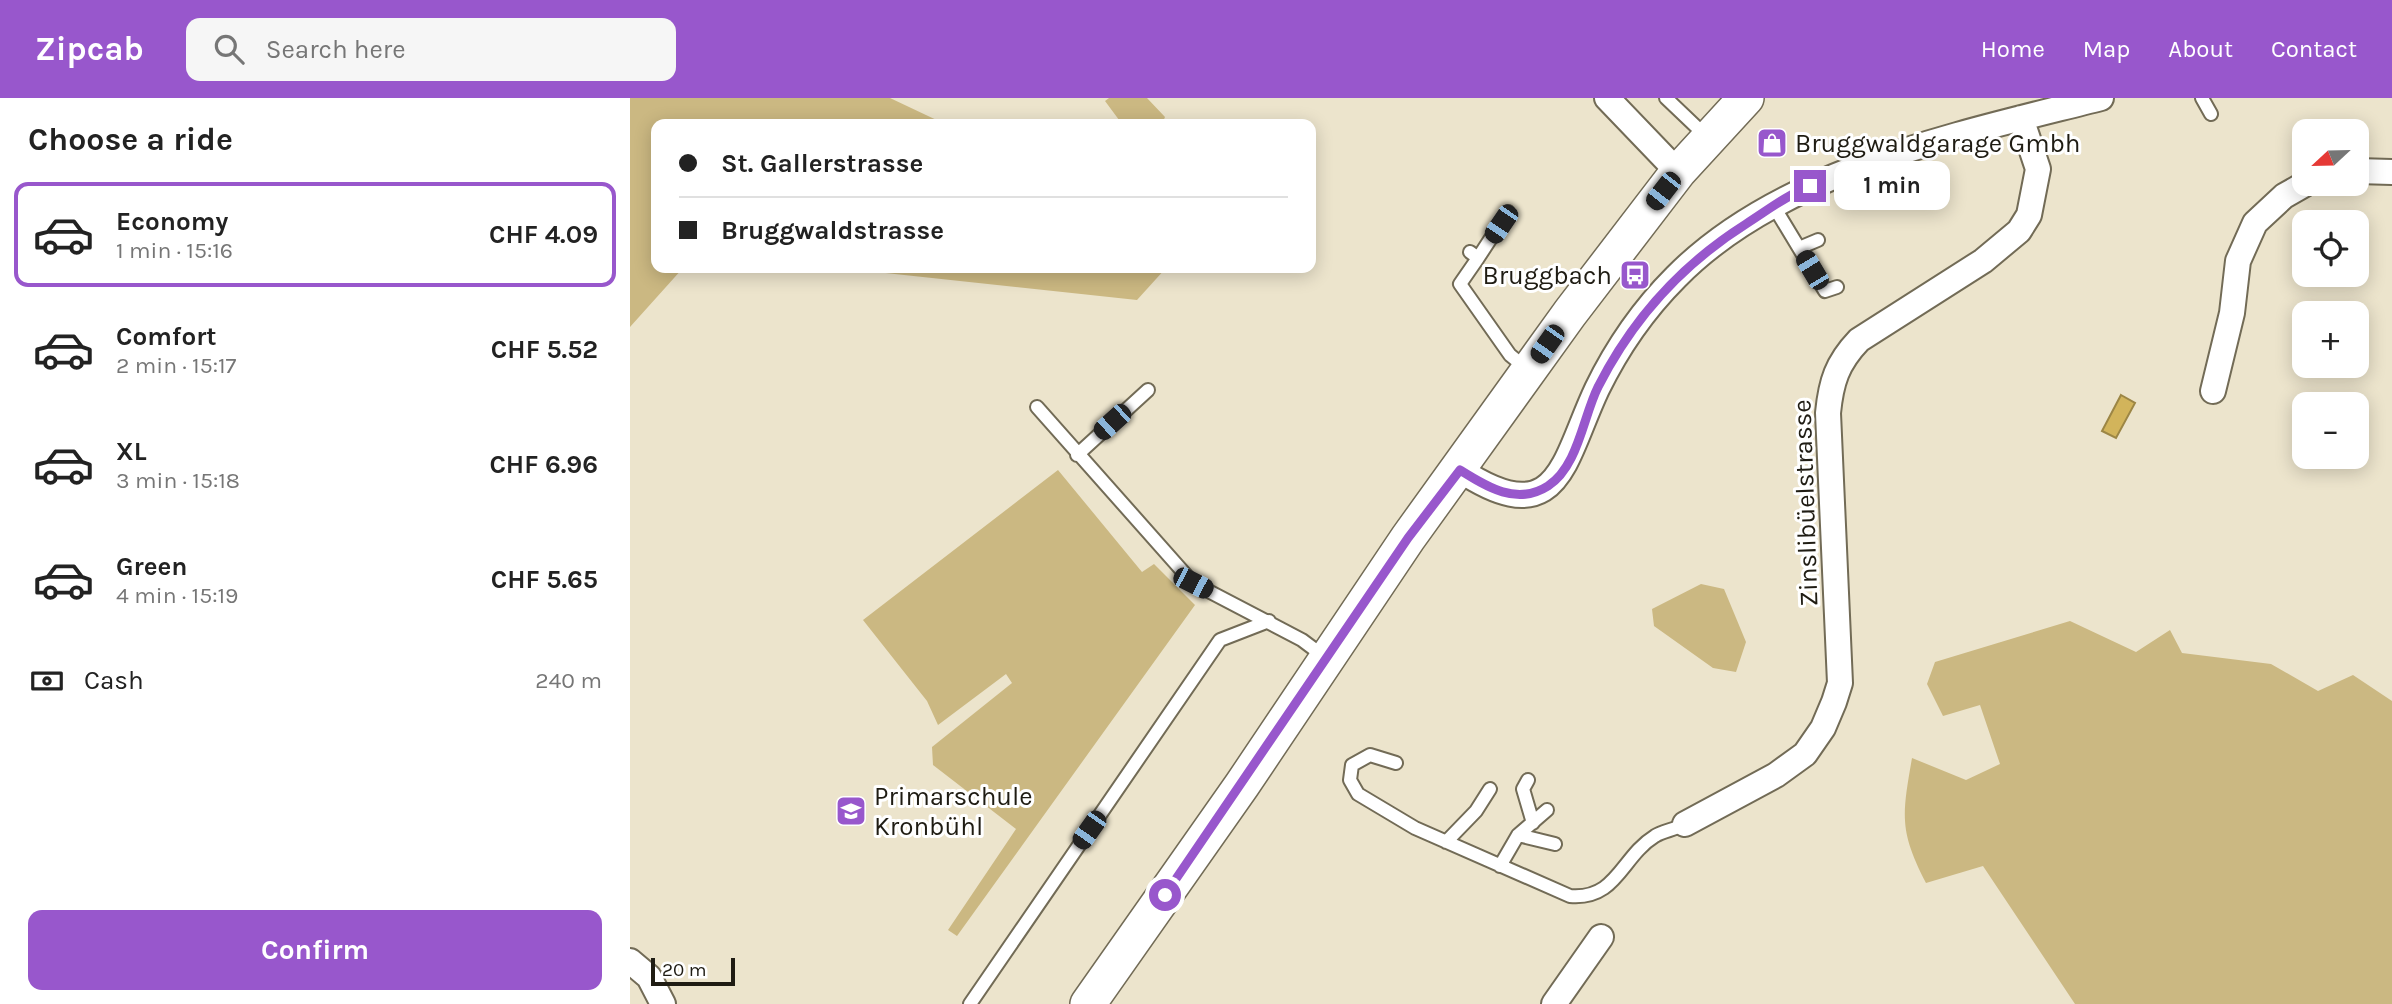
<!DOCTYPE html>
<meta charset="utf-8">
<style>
body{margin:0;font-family:Karla,sans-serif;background:#f6f6f6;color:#222;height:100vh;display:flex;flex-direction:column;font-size:26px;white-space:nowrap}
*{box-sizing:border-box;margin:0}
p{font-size:23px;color:#767676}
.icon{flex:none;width:38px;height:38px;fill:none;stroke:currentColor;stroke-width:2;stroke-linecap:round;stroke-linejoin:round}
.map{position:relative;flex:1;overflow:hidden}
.side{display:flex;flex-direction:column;background:#fff;width:630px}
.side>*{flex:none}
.banner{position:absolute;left:21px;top:21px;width:665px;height:154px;border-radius:14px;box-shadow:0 4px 18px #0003;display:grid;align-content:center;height:154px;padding:0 28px;background:#fff}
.needle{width:46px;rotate:248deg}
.fabs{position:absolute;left:1662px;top:21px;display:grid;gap:14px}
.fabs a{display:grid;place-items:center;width:77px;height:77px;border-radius:14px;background:#fff;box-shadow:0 4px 18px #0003;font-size:35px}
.scale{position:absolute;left:21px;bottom:18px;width:84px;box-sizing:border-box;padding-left:7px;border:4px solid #1f1c13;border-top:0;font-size:19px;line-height:24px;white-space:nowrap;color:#1f1c13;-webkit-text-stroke:5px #fff;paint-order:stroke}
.end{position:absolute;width:32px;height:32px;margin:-16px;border:9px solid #9857cc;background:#fff;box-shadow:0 0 0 4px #fff}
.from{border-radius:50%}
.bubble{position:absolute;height:49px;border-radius:14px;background:#fff;box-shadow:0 4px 18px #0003;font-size:23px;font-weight:700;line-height:49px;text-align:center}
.car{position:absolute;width:21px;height:42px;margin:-21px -10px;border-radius:9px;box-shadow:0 0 5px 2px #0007;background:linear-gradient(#222 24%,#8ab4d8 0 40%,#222 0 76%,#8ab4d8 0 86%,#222 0)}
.banner b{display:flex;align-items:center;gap:24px;height:66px;font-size:26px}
.banner b+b{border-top:2px solid #e0e0e0}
.banner i{width:18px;height:18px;background:#222}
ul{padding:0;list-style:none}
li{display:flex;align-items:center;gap:21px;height:105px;margin:0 14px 10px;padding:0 14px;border:4px solid transparent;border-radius:14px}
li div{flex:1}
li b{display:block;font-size:26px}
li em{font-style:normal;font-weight:700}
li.active{border-color:#9857cc}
li>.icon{width:63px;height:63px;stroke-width:1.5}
h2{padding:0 28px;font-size:32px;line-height:84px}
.pay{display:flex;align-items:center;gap:18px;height:77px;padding:0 28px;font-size:26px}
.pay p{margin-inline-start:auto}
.cta{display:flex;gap:14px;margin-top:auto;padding:14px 28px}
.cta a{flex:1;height:80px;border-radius:14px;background:#9857cc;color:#fff;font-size:28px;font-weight:700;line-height:80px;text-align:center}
header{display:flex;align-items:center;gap:42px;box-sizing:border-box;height:98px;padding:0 35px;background:#9857cc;color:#fff}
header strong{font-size:33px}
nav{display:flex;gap:38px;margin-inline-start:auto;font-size:24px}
.search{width:490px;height:63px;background:#f6f6f6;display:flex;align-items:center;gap:18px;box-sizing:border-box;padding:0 24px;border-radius:14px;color:#767676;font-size:26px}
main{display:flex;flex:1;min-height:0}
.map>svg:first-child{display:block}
</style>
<header>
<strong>Zipcab</strong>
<div class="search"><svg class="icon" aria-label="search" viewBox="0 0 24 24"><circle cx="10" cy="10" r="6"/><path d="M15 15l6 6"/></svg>Search here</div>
<nav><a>Home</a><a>Map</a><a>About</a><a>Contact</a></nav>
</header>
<main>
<section class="side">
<h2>Choose a ride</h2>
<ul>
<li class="active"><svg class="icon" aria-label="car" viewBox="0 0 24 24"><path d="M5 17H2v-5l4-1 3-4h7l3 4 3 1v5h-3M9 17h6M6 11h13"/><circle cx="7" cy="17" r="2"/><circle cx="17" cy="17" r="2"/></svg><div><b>Economy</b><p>1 min · 15:16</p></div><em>CHF 4.09</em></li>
<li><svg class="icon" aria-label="car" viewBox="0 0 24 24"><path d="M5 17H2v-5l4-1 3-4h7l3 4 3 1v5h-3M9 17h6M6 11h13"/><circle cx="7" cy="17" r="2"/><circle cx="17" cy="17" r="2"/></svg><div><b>Comfort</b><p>2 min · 15:17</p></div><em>CHF 5.52</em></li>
<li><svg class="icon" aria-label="car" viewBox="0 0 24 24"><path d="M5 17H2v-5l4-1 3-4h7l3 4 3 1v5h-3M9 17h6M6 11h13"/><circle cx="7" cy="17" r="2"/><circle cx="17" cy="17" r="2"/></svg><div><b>XL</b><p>3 min · 15:18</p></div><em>CHF 6.96</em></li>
<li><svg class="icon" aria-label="car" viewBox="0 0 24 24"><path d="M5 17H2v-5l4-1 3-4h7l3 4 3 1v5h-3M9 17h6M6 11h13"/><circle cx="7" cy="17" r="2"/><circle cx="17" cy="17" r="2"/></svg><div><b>Green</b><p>4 min · 15:19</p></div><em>CHF 5.65</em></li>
</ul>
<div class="pay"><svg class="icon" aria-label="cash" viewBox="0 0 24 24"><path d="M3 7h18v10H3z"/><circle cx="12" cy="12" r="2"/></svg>Cash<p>240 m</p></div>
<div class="cta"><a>Confirm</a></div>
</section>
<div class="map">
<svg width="1762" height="906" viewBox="0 0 1762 906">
<rect width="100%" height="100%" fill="#ece4cc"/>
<path fill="#cbb882" d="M0,0H260L315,26H26V170H53L0,229Z
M479,0H517L535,19L532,26H492L475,3Z
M209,170H536L507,202Z
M428,372L512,474L524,466L565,507L327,838L318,832L386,731L303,667L302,649L382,585L376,576L308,627L297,603L233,522Z
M1071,486L1094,491L1116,544L1106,574L1083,570L1024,528L1022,511Z
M1440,523L1506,554L1540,532L1552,555L1641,566L1688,593L1723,577L1762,603V906H1445L1353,768L1296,785C1269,732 1272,718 1282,660L1336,682L1370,666L1350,607L1313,618L1297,586L1305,564Z"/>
<path fill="#d2b45b" stroke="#9c8645" stroke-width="2" d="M1491,297L1505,305L1486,340L1472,333Z"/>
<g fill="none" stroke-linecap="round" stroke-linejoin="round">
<g stroke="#726b56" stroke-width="16">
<path id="lane" d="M1036,0L1078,40
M1572,0L1581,16
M1143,107L1195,193L1207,189
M1169,150L1188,142
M840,154L848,160L830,186L880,257L896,270
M848,160L878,114
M407,309L563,485L672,542L696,560
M447,357L518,292
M766,665L740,657L722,667L720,682L728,696L785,730L940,798C987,802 991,759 1025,738C1032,733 1044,732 1055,726
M898,682L893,691L903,725
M888,737L925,746
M816,744L846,713L860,691
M870,768L888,737L917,712
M340,906L590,542L639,523"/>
</g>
<g stroke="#726b56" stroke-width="28">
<path id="street" d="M977,0L1048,74
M1727,73L1762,74
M1583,293L1602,215L1608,163L1625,125L1654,98L1675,86
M830,372C929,437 933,363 967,291C987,250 1014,211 1046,179C1151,72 1330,36 1471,0
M1055,726L1146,677L1175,656L1193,630L1204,604L1210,585L1198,315C1201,284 1207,265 1229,242L1353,163L1389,133L1399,117L1408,71L1391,20
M0,863L19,879L33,906
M924,906L971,839"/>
</g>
<g stroke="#726b56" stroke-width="38">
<path id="secondary" d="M458,906L612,687L778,440L940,215L1048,74L1116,0"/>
</g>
<use href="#lane" stroke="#fff" stroke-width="12"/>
<use href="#street" stroke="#fff" stroke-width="24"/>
<use href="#secondary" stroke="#fff" stroke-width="35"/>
</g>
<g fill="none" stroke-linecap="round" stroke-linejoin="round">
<path stroke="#9857cc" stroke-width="9" d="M535,797L778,440L830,372C857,389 887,408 918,388C948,369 953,319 968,289C1003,220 1051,167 1116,126C1138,112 1157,97 1180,88"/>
</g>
<defs>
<g id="shop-square" transform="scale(1.575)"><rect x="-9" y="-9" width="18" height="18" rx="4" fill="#9857cc" stroke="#fff"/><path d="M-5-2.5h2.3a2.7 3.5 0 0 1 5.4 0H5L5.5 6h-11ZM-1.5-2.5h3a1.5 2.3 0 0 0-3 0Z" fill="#fff"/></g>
<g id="bus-square" transform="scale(1.575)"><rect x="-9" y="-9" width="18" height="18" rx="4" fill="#9857cc" stroke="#fff"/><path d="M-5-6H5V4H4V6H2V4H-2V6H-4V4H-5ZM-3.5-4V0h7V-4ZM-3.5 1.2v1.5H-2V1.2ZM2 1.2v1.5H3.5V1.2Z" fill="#fff"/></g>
<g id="school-square" transform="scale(1.575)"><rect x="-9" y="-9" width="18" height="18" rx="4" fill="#9857cc" stroke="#fff"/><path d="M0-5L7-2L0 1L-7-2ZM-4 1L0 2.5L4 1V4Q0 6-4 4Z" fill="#fff"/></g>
</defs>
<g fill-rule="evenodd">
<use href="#shop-square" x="1142" y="45"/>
<use href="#bus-square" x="1005" y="177"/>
<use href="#school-square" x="221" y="713"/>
</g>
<g text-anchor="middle" stroke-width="6" stroke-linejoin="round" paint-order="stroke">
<g font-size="26" fill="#1f1c13" stroke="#fff" text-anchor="start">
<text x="1165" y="54">Bruggwaldgarage Gmbh</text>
<text x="982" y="186" text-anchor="end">Bruggbach</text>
<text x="244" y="707">Primarschule<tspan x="244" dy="30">Kronbühl</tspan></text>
</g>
<g font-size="26" fill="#1f1c13" stroke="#fff">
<text transform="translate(1175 405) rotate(-92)" y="9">Zinslibüelstrasse</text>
</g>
</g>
</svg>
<div class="fabs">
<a><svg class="needle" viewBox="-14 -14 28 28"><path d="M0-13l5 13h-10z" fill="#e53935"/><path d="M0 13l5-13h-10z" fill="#767676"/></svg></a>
<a><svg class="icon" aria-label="locate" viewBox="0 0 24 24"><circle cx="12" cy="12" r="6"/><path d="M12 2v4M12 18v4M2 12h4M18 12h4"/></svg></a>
<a>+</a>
<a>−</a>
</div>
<div class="scale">20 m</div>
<i class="end from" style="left:535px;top:797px"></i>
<i class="end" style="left:1180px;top:88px"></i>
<div class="bubble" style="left:1204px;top:63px;width:116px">1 min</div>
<i class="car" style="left:1033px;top:93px;rotate:218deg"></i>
<i class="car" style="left:871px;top:126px;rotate:214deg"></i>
<i class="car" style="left:1182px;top:172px;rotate:329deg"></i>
<i class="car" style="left:917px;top:246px;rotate:215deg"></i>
<i class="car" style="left:482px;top:324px;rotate:228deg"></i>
<i class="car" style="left:563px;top:485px;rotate:117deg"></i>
<i class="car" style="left:459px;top:732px;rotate:215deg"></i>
<div class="banner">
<b><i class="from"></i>St. Gallerstrasse</b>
<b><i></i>Bruggwaldstrasse</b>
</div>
</div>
</main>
